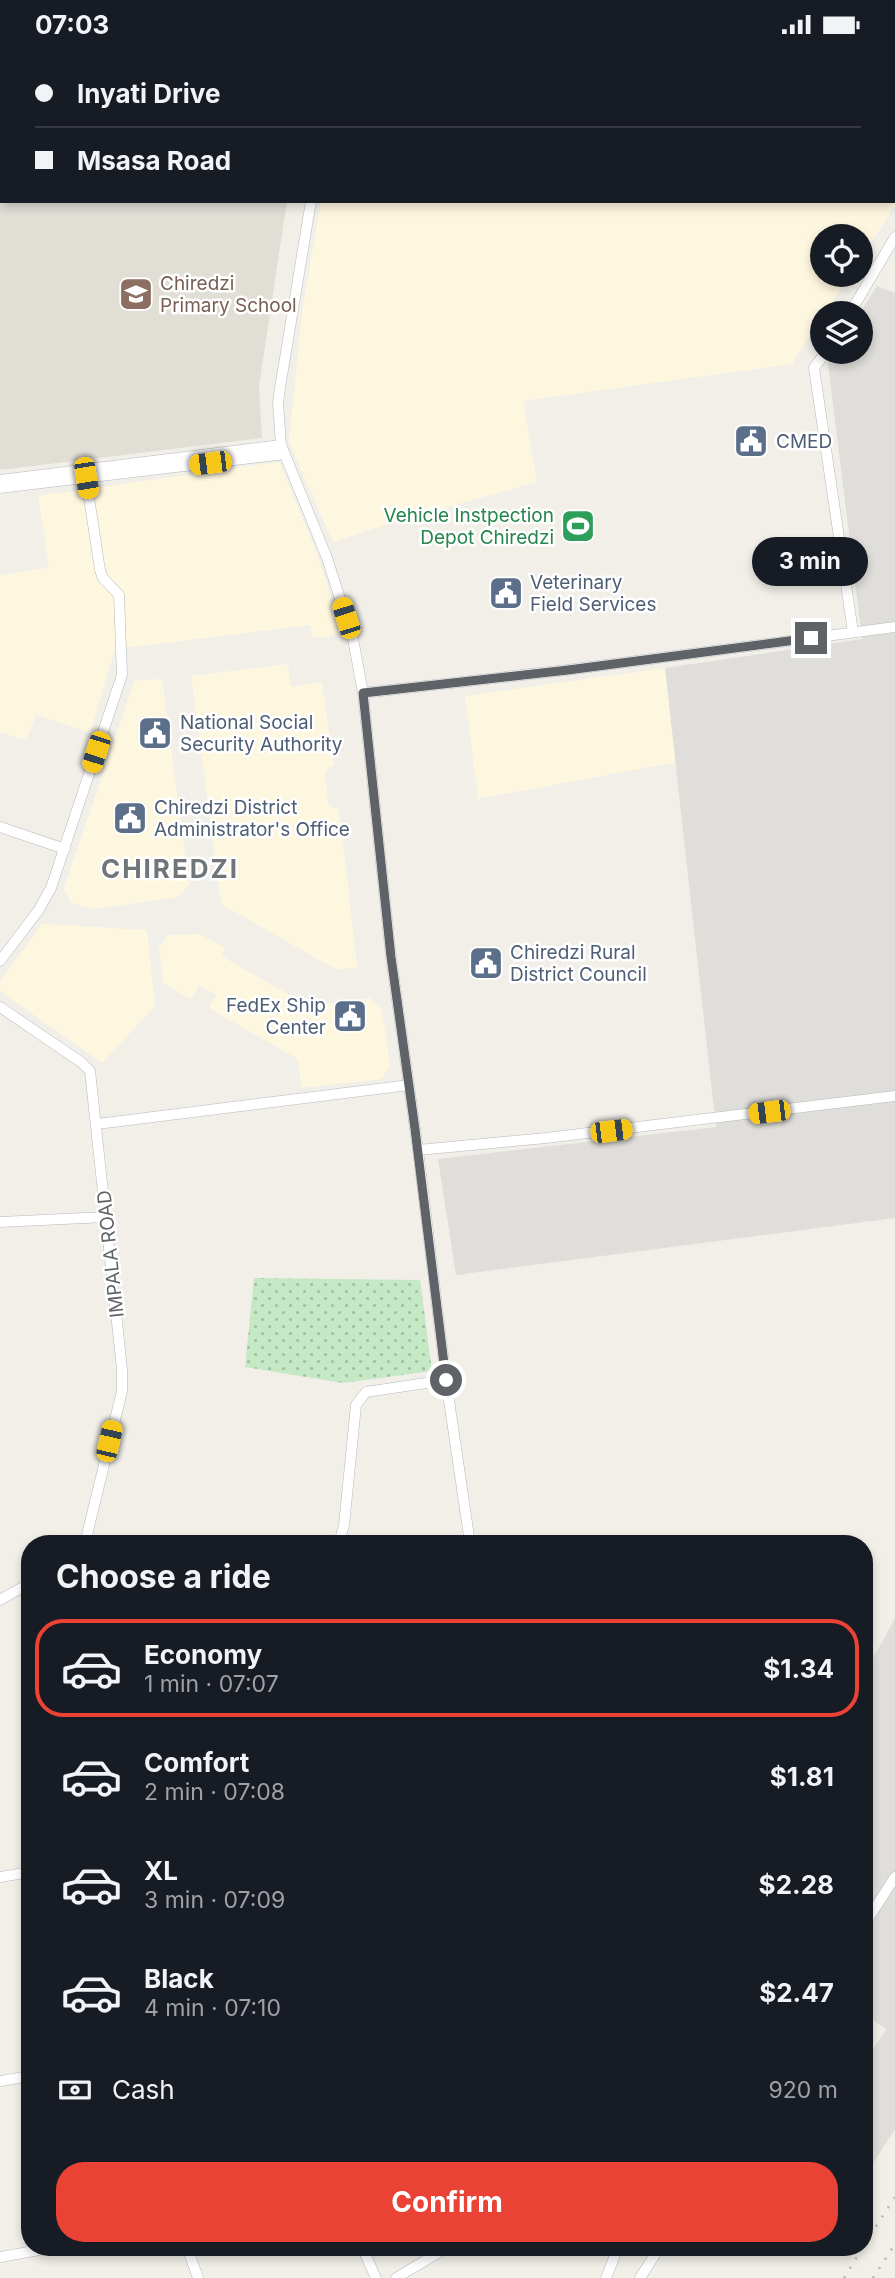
<!DOCTYPE html>
<meta charset="utf-8">
<style>
body{margin:0;font-family:Inter,sans-serif;background:#20242c;color:#f1f3f6;height:100vh;display:flex;flex-direction:column;font-size:26px;white-space:nowrap}
*{box-sizing:border-box;margin:0}
p{font-size:23px;color:#9ea1a6}
.icon{flex:none;width:38px;height:38px;fill:none;stroke:currentColor;stroke-width:2;stroke-linecap:round;stroke-linejoin:round}
.map{position:relative;flex:1;overflow:hidden}
.drawer{position:absolute;left:21px;top:1486px;width:852px;height:721px;display:flex;flex-direction:column;background:#171b24;border-radius:28px;box-shadow:0 4px 10px #0003}
.drawer>*{flex:none}
.banner{position:absolute;left:0px;top:0px;width:896px;height:154px;box-shadow:0 4px 10px #0003;display:grid;align-content:center;height:154px;padding:0 35px;background:#171b24}
.buttons{position:absolute;left:810px;top:175px;display:grid;gap:14px}
.buttons a{display:grid;place-items:center;width:63px;height:63px;border-radius:50%;background:#171b24;box-shadow:0 4px 10px #0003;font-size:35px}
.end{position:absolute;width:32px;height:32px;margin:-16px;border:9px solid #5f6368;background:#fff;box-shadow:0 0 0 4px #fff}
.from{border-radius:50%}
.bubble{position:absolute;height:49px;border-radius:24px;background:#171b24;box-shadow:0 4px 10px #0003;font-size:23px;font-weight:700;line-height:49px;text-align:center}
.car{position:absolute;width:21px;height:42px;margin:-21px -10px;border-radius:9px;box-shadow:0 0 5px 2px #0007;background:linear-gradient(#f5c518 24%,#345 0 40%,#f5c518 0 76%,#345 0 86%,#f5c518 0)}
.banner b{display:flex;align-items:center;gap:24px;height:66px;font-size:26px}
.banner b+b{border-top:2px solid #363941}
.banner i{width:18px;height:18px;background:#f1f3f6}
ul{padding:0;list-style:none}
li{display:flex;align-items:center;gap:21px;height:98px;margin:0 14px 10px;padding:0 21px;border:4px solid transparent;border-radius:28px}
li div{flex:1}
li b{display:block;font-size:26px}
li em{font-style:normal;font-weight:700}
li.current{border-color:#ea4335}
li>.icon{width:63px;height:63px;stroke-width:1.5}
h2{padding:0 35px;font-size:32px;line-height:84px}
.pay{display:flex;align-items:center;gap:18px;height:77px;padding:0 35px;font-size:26px}
.pay p{margin-inline-start:auto}
.cta{display:flex;gap:14px;margin-top:auto;padding:14px 35px}
.cta a{flex:1;height:80px;border-radius:28px;background:#ea4335;color:#fff;font-size:28px;font-weight:700;line-height:80px;text-align:center}
.status{display:flex;justify-content:space-between;align-items:center;height:49px;padding:0 35px;background:#171b24;direction:ltr}
.status svg{height:19px;fill:currentColor}
.map>svg:first-child{display:block}
</style>
<div class="status"><b>07:03</b><svg viewBox="0 0 49 12"><path d="M0 12V9h3v3zM5 12V6h3v6zM10 12V3h3v9zM15 12V0h3v12zM26 1h20v11H26zM47 4h2v5h-2z"/></svg></div>
<div class="map">
<svg width="895" height="2229" viewBox="0 0 895 2229">
<defs>
<pattern id="park-dots" width="8" height="8" patternUnits="userSpaceOnUse" patternTransform="scale(1.75)"><rect width="8" height="8" fill="#c5e8c5"/><path d="M2 2h.1M6 6h.1" fill="none" stroke="#a3c0a4" stroke-width="1.8" stroke-linecap="round"/></pattern>
</defs>
<rect width="100%" height="100%" fill="#f1efe8"/>
<path fill="#fef7e0" d="M894,39L895,156L861,209V187H822V226H850L825,264H822V268L792,315L523,352L537,433L397,472L333,493L289,393L302,264L321,152H894Z
M279,413L317,504L341,582L328,588L313,589L310,576L115,600L90,684L36,666L27,691L0,683V527L49,518L38,447Z
M288,615L291,638L322,633L334,717L329,718L325,724L328,754L334,759H339L357,918L337,921L221,855L191,627Z
M665,619L676,713L478,750L465,647Z
M162,630L189,835L178,848L94,860L71,854L64,840L134,632Z
M42,875L147,881L155,957L102,1014L0,942V932Z
M199,885L225,899L221,907L321,964V956L370,949L382,961L390,1016L382,1030L301,1039L298,1010L209,959L216,946L199,936L191,950L163,934L159,898L168,886Z"/>
<path fill="#e0deda" d="M877,237L895,244V1169L456,1226L438,1110L716,1078L665,619L862,590L828,315L836,303H861L860,264Z
M895,1569V2080L865,2127V2013L886,1980L865,1966V1624Z"/>
<path fill="#e1ded6" d="M0,108H2V152H287L259,337L262,389L0,421Z"/>
<path fill="url(#park-dots)" d="M254,1229L420,1231L432,1322L343,1334L245,1318Z"/>
<g fill="none" stroke-linecap="round" stroke-linejoin="round">
<g stroke="#b5b8bc" stroke-width="11">
<path id="minor" d="M63,0L64,2
M314,0V2
M853,0L856,2
M676,2L689,0
M894,24H895
M0,100L2,99
M311,152L280,339L278,354L281,396L327,509L353,590L363,644L391,908L418,1101L446,1331L470,1494
M850,264L895,188
M826,303L814,319L853,583
M0,431L281,396
M0,439L285,405
M363,644L567,621L895,578
M0,778L65,800
M0,912L38,862L51,839L122,626L119,546L103,529L100,521L86,429
M0,958L81,1013L90,1022L122,1320V1342L85,1494
M97,1075L409,1036
M418,1101L546,1089L895,1047
M0,1173L106,1168
M339,1494L344,1476L356,1356L366,1343L446,1331
M0,1551L30,1534
M0,1828L30,1823
M864,1876L895,1828
M0,2032L30,2027
M187,2198L198,2229
M362,2198L376,2229
M0,2208L56,2198
M396,2229L448,2198
M606,2229L614,2209V2198
M640,2229L660,2198"/>
</g>
<use href="#minor" stroke="#fff" stroke-width="10"/>
<path stroke="#b6b7b8" stroke-width="2.5" stroke-dasharray="2 9" stroke-linecap="butt" d="M864,2196L895,2148
M844,2229L863,2198
M873,2229L895,2195"/>
</g>
<g fill="none" stroke-linecap="round" stroke-linejoin="round">
<path stroke="#5f6368" stroke-width="9" d="M446,1331L415,1080L391,908L363,644L568,621L811,589"/>
</g>
<defs>
<g id="school-square" transform="scale(1.75)"><rect x="-9" y="-9" width="18" height="18" rx="4" fill="#8d6e63" stroke="#fff"/><path d="M0-5L7-2L0 1L-7-2ZM-4 1L0 2.5L4 1V4Q0 6-4 4Z" fill="#fff"/></g>
<g id="civic-square" transform="scale(1.75)"><rect x="-9" y="-9" width="18" height="18" rx="4" fill="#5c6f8a" stroke="#fff"/><path d="M-.6-6.5H3V-4.5H.6V-3L4-1V1h2V6H-6V1h2V-1L-.6-3ZM-1.2 2.5V6h2.4V2.5Z" fill="#fff"/></g>
<g id="stadium-square" transform="scale(1.75)"><rect x="-9" y="-9" width="18" height="18" rx="4" fill="#2e9e5b" stroke="#fff"/><path d="M0-5a6.5 5 0 1 0 0 10a6.5 5 0 1 0 0-10ZM-3.5-1.8h7v3.6h-7Z" fill="#fff"/></g>
</defs>
<g fill-rule="evenodd">
<use href="#school-square" x="136" y="245"/>
<use href="#civic-square" x="751" y="392"/>
<use href="#stadium-square" x="578" y="477"/>
<use href="#civic-square" x="506" y="544"/>
<use href="#civic-square" x="155" y="684"/>
<use href="#civic-square" x="130" y="769"/>
<use href="#civic-square" x="486" y="914"/>
<use href="#civic-square" x="350" y="967"/>
</g>
<g text-anchor="middle" stroke-width="5" stroke-linejoin="round" paint-order="stroke">
<g font-size="19" fill="#785e54" stroke="#fff" text-anchor="start">
<text x="160" y="241">Chiredzi<tspan x="160" dy="22">Primary School</tspan></text>
</g>
<g font-size="19" fill="#4e5e75" stroke="#fff" text-anchor="start">
<text x="776" y="399">CMED</text>
<text x="530" y="540">Veterinary<tspan x="530" dy="22">Field Services</tspan></text>
<text x="180" y="680">National Social<tspan x="180" dy="22">Security Authority</tspan></text>
<text x="154" y="765">Chiredzi District<tspan x="154" dy="22">Administrator's Office</tspan></text>
<text x="510" y="910">Chiredzi Rural<tspan x="510" dy="22">District Council</tspan></text>
<text x="326" y="963" text-anchor="end">FedEx Ship<tspan x="326" dy="22">Center</tspan></text>
</g>
<g font-size="19" fill="#27864d" stroke="#fff" text-anchor="end">
<text x="554" y="473">Vehicle Instpection<tspan x="554" dy="22">Depot Chiredzi</tspan></text>
</g>
<g font-size="19" fill="#5f6368" stroke="#fff">
<text transform="translate(110 1205) rotate(-96)" y="7">IMPALA ROAD</text>
</g>
<g font-size="26" font-weight="bold" letter-spacing="2" fill="#70757a" stroke="#fff">
<text x="170" y="829">CHIREDZI</text>
</g>
</g>
</svg>
<div class="buttons">
<a><svg class="icon" aria-label="locate" viewBox="0 0 24 24"><circle cx="12" cy="12" r="6"/><path d="M12 2v4M12 18v4M2 12h4M18 12h4"/></svg></a>
<a><svg class="icon" aria-label="layers" viewBox="0 0 24 24"><path d="M12 4l9 5-9 5-9-5zM3 14l9 5 9-5"/></svg></a>
</div>
<i class="end from" style="left:446px;top:1331px"></i>
<i class="end" style="left:811px;top:589px"></i>
<div class="bubble" style="left:752px;top:488px;width:116px">3 min</div>
<i class="car" style="left:210px;top:414px;rotate:263deg"></i>
<i class="car" style="left:86px;top:429px;rotate:171deg"></i>
<i class="car" style="left:346px;top:569px;rotate:342deg"></i>
<i class="car" style="left:96px;top:703px;rotate:198deg"></i>
<i class="car" style="left:769px;top:1063px;rotate:263deg"></i>
<i class="car" style="left:611px;top:1082px;rotate:83deg"></i>
<i class="car" style="left:109px;top:1392px;rotate:13deg"></i>
<div class="banner">
<b><i class="from"></i>Inyati Drive</b>
<b><i></i>Msasa Road</b>
</div>
<section class="drawer">
<h2>Choose a ride</h2>
<ul>
<li class="current"><svg class="icon" aria-label="car" viewBox="0 0 24 24"><path d="M5 17H2v-5l4-1 3-4h7l3 4 3 1v5h-3M9 17h6M6 11h13"/><circle cx="7" cy="17" r="2"/><circle cx="17" cy="17" r="2"/></svg><div><b>Economy</b><p>1 min · 07:07</p></div><em>$1.34</em></li>
<li><svg class="icon" aria-label="car" viewBox="0 0 24 24"><path d="M5 17H2v-5l4-1 3-4h7l3 4 3 1v5h-3M9 17h6M6 11h13"/><circle cx="7" cy="17" r="2"/><circle cx="17" cy="17" r="2"/></svg><div><b>Comfort</b><p>2 min · 07:08</p></div><em>$1.81</em></li>
<li><svg class="icon" aria-label="car" viewBox="0 0 24 24"><path d="M5 17H2v-5l4-1 3-4h7l3 4 3 1v5h-3M9 17h6M6 11h13"/><circle cx="7" cy="17" r="2"/><circle cx="17" cy="17" r="2"/></svg><div><b>XL</b><p>3 min · 07:09</p></div><em>$2.28</em></li>
<li><svg class="icon" aria-label="car" viewBox="0 0 24 24"><path d="M5 17H2v-5l4-1 3-4h7l3 4 3 1v5h-3M9 17h6M6 11h13"/><circle cx="7" cy="17" r="2"/><circle cx="17" cy="17" r="2"/></svg><div><b>Black</b><p>4 min · 07:10</p></div><em>$2.47</em></li>
</ul>
<div class="pay"><svg class="icon" aria-label="cash" viewBox="0 0 24 24"><path d="M3 7h18v10H3z"/><circle cx="12" cy="12" r="2"/></svg>Cash<p>920 m</p></div>
<div class="cta"><a>Confirm</a></div>
</section>
</div>
